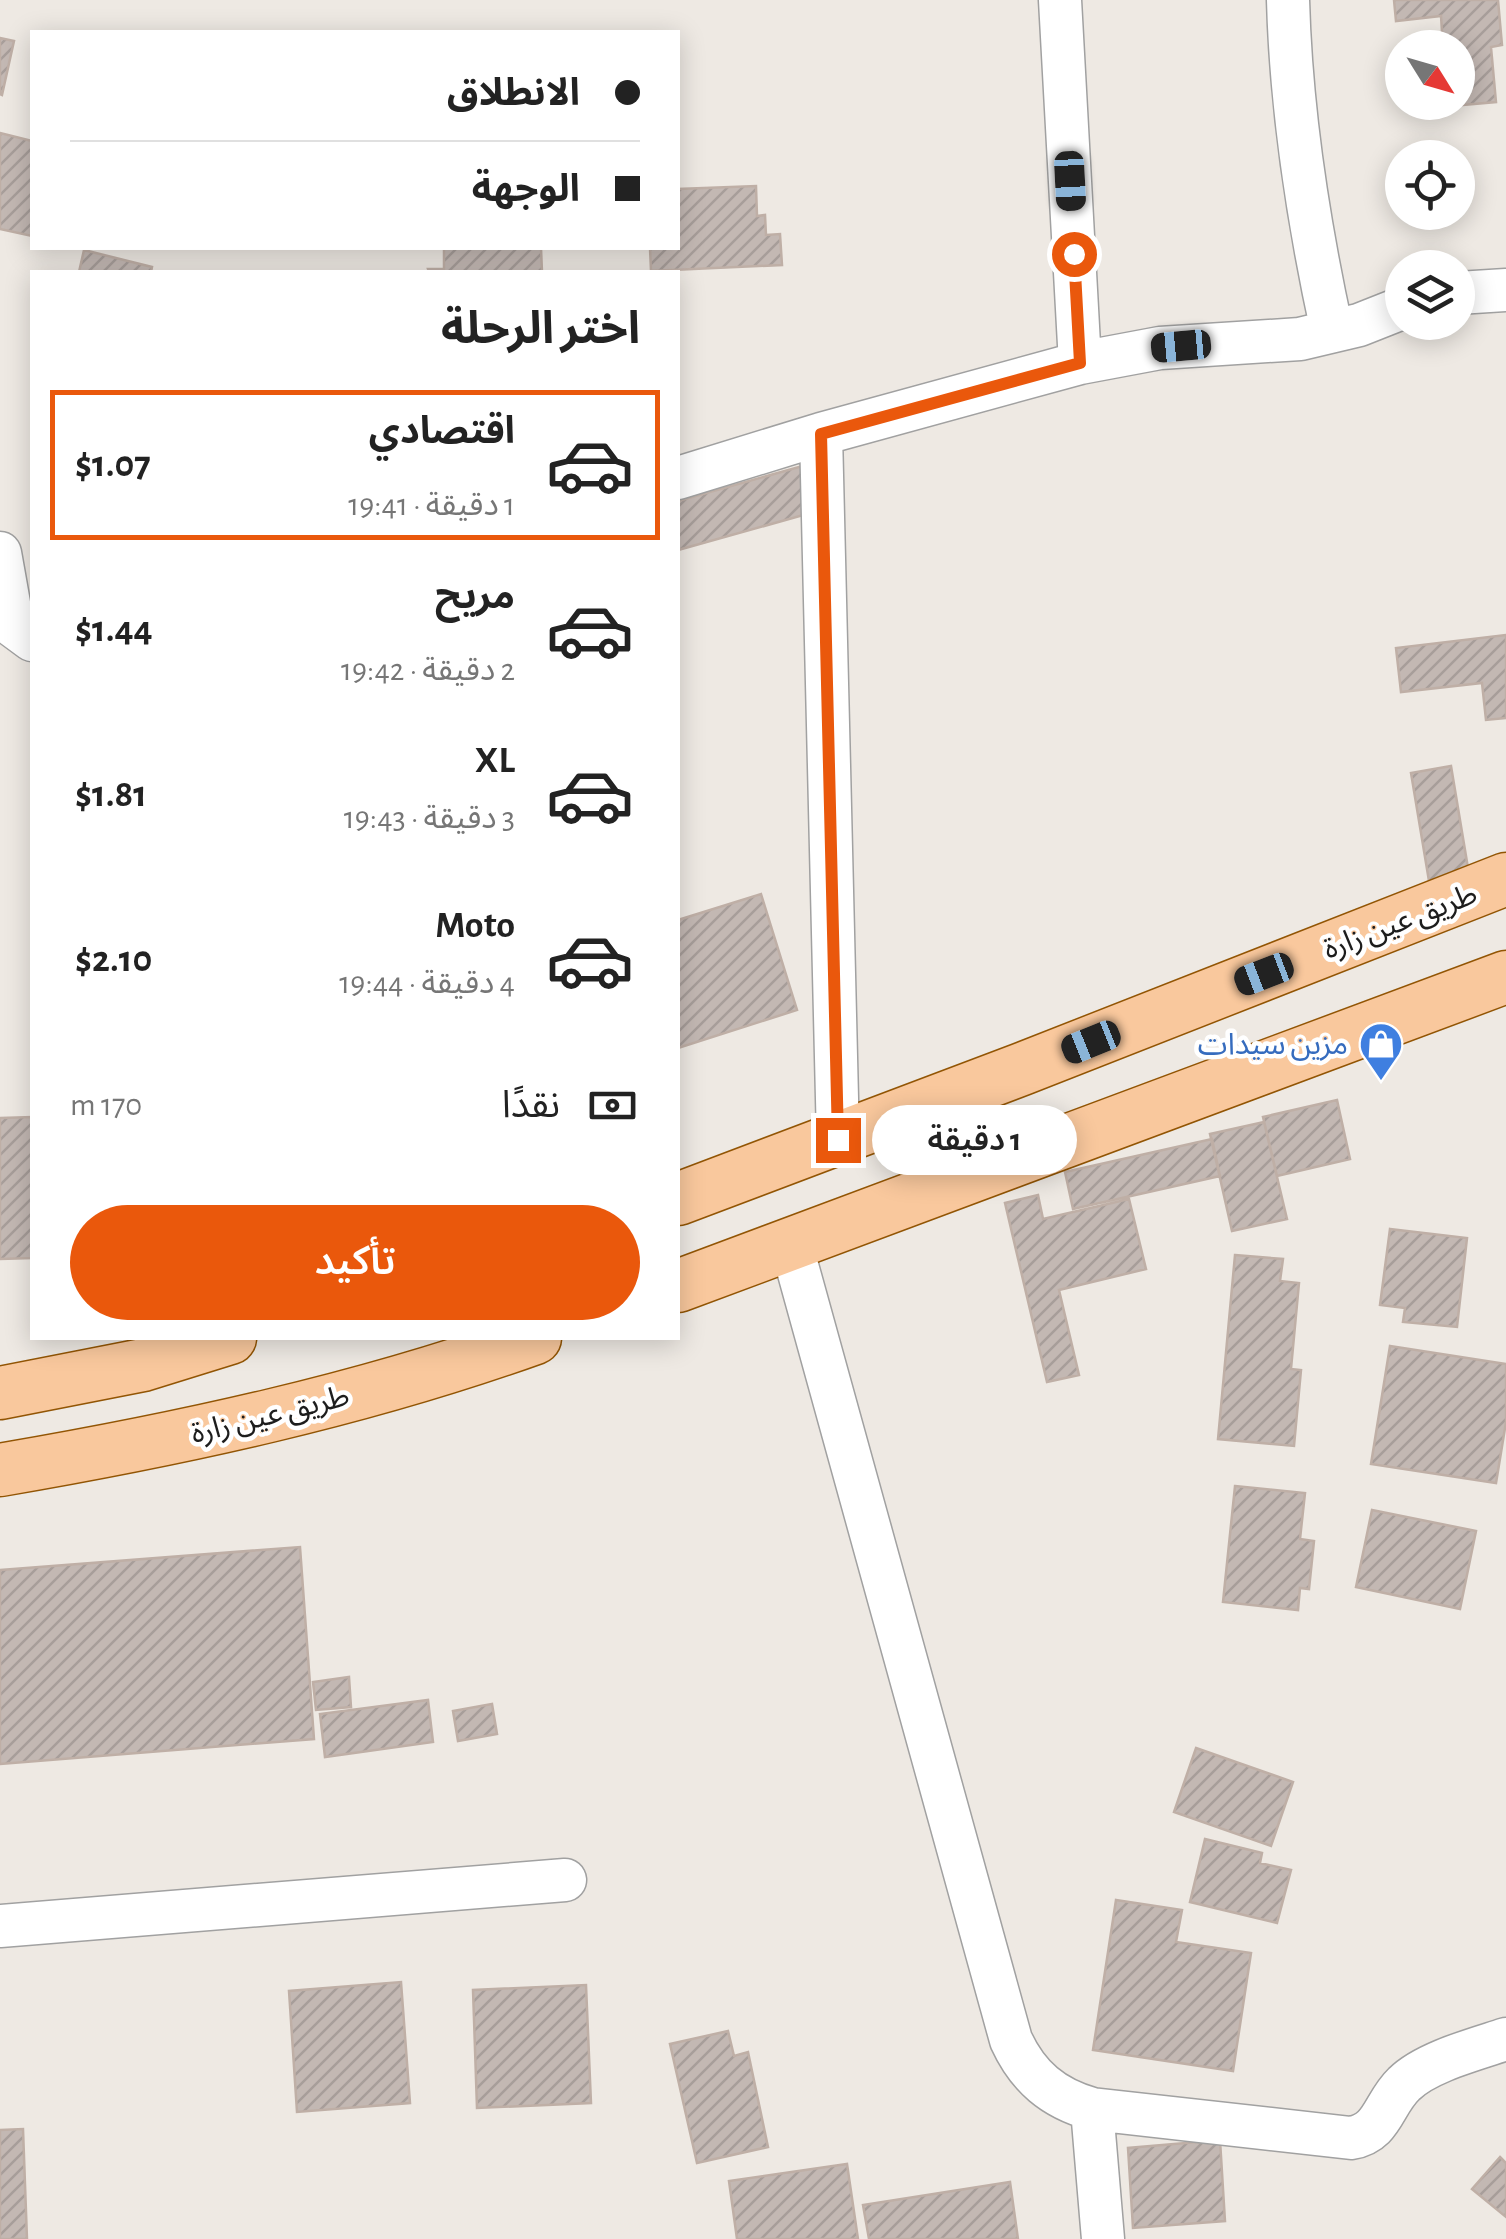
<!DOCTYPE html>
<html lang="ar">
<meta charset="utf-8">
<style>
body{margin:0;font-family:"Alegreya Sans","Noto Sans Arabic",sans-serif;background:#f6f6f6;color:#222;direction:rtl;height:100vh;display:flex;flex-direction:column;font-size:38px;white-space:nowrap}
*{box-sizing:border-box;margin:0}
p{font-size:32px;color:#767676}
.icon{flex:none;width:55px;height:55px;fill:none;stroke:currentColor;stroke-width:2;stroke-linecap:round;stroke-linejoin:round}
.map{position:relative;flex:1;overflow:hidden;direction:ltr}
.drawer{position:absolute;left:30px;top:270px;width:650px;height:1070px;display:flex;flex-direction:column;background:#fff;border-radius:0px;box-shadow:0 5px 25px #0003;direction:rtl}
.drawer>*{flex:none}
.hud{position:absolute;left:30px;top:30px;width:650px;height:220px;border-radius:0px;box-shadow:0 5px 25px #0003;direction:rtl;display:grid;align-content:center;height:220px;padding:0 40px;background:#fff}
.needle{width:65px;rotate:127deg}
.controls{position:absolute;left:1385px;top:30px;display:grid;gap:20px}
.controls a{display:grid;place-items:center;width:90px;height:90px;border-radius:50%;background:#fff;box-shadow:0 5px 25px #0003;font-size:50px}
.end{position:absolute;width:45px;height:45px;margin:-22px;border:12px solid #ea580c;background:#fff;box-shadow:0 0 0 5px #fff}
.from{border-radius:50%}
.bubble{position:absolute;height:70px;border-radius:35px;background:#fff;box-shadow:0 5px 25px #0003;font-size:32px;font-weight:600;line-height:70px;text-align:center;direction:rtl}
.car{position:absolute;width:30px;height:60px;margin:-30px -15px;border-radius:12px;box-shadow:0 0 8px 2px #0007;background:linear-gradient(#222 24%,#8ab4d8 0 40%,#222 0 76%,#8ab4d8 0 86%,#222 0)}
.hud b{display:flex;align-items:center;gap:35px;height:95px;font-size:38px}
.hud b+b{border-top:2px solid #e0e0e0}
.hud i{width:25px;height:25px;background:#222}
ul{padding:0;list-style:none}
li{display:flex;align-items:center;gap:30px;height:150px;margin:0 20px 15px;padding:0 20px;border:5px solid transparent;border-radius:0px}
li div{flex:1}
li b{display:block;font-size:38px}
li em{font-style:normal;font-weight:600}
li.current{border-color:#ea580c}
li>.icon{width:90px;height:90px;stroke-width:1.5}
h2{padding:0 40px;font-size:45px;line-height:120px}
.pay{display:flex;align-items:center;gap:25px;height:110px;padding:0 40px;font-size:38px}
.pay p{margin-inline-start:auto}
.button{display:flex;gap:20px;margin-top:auto;padding:20px 40px}
.button a{flex:1;height:115px;border-radius:60px;background:#ea580c;color:#fff;font-size:40px;font-weight:600;line-height:115px;text-align:center}
.map>svg:first-child{display:block}
</style>
<div class="map">
<svg width="1506" height="2239" viewBox="0 0 1506 2239">
<defs>
<pattern id="building-hatch" width="6" height="6" patternUnits="userSpaceOnUse" patternTransform="scale(2.5)"><rect width="6" height="6" fill="#c3b8b3"/><path d="M-1 1l2-2M0 6l6-6M5 7l2-2" fill="none" stroke="#a79e9a"/></pattern>
</defs>
<rect width="100%" height="100%" fill="#eee9e3"/>
<path fill="url(#building-hatch)" stroke="#bfafa6" stroke-width="2.5" d="M1394,0H1498L1502,45L1491,47L1496,102L1418,109L1417,102H1458V48H1443L1441,16L1396,21Z
M0,38L14,41L2,95L0,94Z
M0,133L32,141V236L0,229Z
M756,186L757,216L765,215L766,235L780,234L782,265L651,271L650,248H678V189Z
M444,248H541L542,272H429L428,269H444Z
M84,250L152,267L151,272H79Z
M806,465L818,511L678,550V501Z
M1506,635V718L1486,720L1482,683L1401,692L1396,648Z
M1451,766L1470,880L1430,887L1411,773Z
M761,894L797,1010L678,1048V920Z
M1337,1100L1350,1159L1277,1176L1263,1117Z
M32,1117V1258L0,1259V1118Z
M1264,1122L1287,1219L1232,1231L1210,1134Z
M1212,1139L1220,1176L1073,1209L1065,1172Z
M1038,1195L1043,1219L1129,1199L1146,1269L1059,1290L1079,1375L1047,1382L1005,1203Z
M1390,1229L1467,1238L1457,1327L1403,1322L1405,1308L1380,1305Z
M1235,1255L1283,1259L1280,1281L1299,1283L1291,1369L1301,1370L1294,1446L1218,1439Z
M1390,1346L1506,1364V1422L1496,1483L1371,1464Z
M1235,1486L1305,1493L1300,1539L1314,1541L1309,1589L1300,1588L1298,1610L1223,1602Z
M1372,1510L1476,1531L1460,1609L1356,1587Z
M300,1547L314,1739L0,1764V1570Z
M349,1677L351,1707L316,1710L313,1682Z
M428,1700L433,1742L325,1757L320,1714Z
M492,1704L497,1734L458,1741L453,1711Z
M1196,1748L1293,1782L1271,1846L1174,1812Z
M1205,1839L1262,1853L1260,1863L1291,1870L1277,1923L1190,1902Z
M1116,1900L1182,1910L1176,1942L1251,1953L1233,2071L1093,2050Z
M401,1982L410,2103L297,2112L289,1991Z
M586,1985L591,2103L477,2108L473,1990Z
M728,2031L734,2056L748,2052L768,2147L697,2163L670,2044Z
M23,2129L27,2239H0V2130Z
M1220,2140L1225,2221L1133,2228L1128,2148Z
M1500,2157L1506,2163V2217L1472,2189Z
M847,2164L858,2239H737L729,2181Z
M1010,2182L1018,2239H869L863,2205Z"/>
<g fill="none" stroke-linecap="round" stroke-linejoin="round">
<g stroke="#a1a1a1" stroke-width="45">
<path id="minor" d="M1060,0L1080,363
M1288,0C1291,112 1308,221 1332,331
M1458,293L1506,290
M821,434L838,1140
M678,478L821,434L1080,363L1160,348L1300,339L1359,325L1402,308
M0,553L13,626L32,640
M791,1244L1011,2040C1028,2077 1053,2098 1092,2109L1351,2138C1383,2133 1383,2104 1404,2084C1426,2062 1476,2049 1506,2039
M0,1926L565,1880
M1092,2109L1103,2239"/>
</g>
<g stroke="#925504" stroke-width="55">
<path id="major" d="M678,1199L1022,1069L1506,879
M678,1286L1506,977
M0,1393L143,1365L230,1338
M0,1470C181,1439 362,1400 535,1338"/>
</g>
<use href="#minor" stroke="#fff" stroke-width="42"/>
<use href="#major" stroke="#f9c89d" stroke-width="52"/>
</g>
<g fill="none" stroke-linecap="round" stroke-linejoin="round">
<path stroke="#ea580c" stroke-width="12" d="M838,1140L821,434L1080,363L1074,254"/>
</g>
<defs>
<g id="shop-pin" transform="scale(2.25)"><path d="M0 17L-7.5 6A9.5 9.5 0 1 1 7.5 6Z" fill="#3f7fe0" stroke="#fff"/><path d="M-5-2.5h2.3a2.7 3.5 0 0 1 5.4 0H5L5.5 6h-11ZM-1.5-2.5h3a1.5 2.3 0 0 0-3 0Z" fill="#fff"/></g>
</defs>
<g fill-rule="evenodd">
<use href="#shop-pin" x="1381" y="1044"/>
</g>
<g text-anchor="middle" stroke-width="9" stroke-linejoin="round" paint-order="stroke">
<g font-size="30" fill="#1d1d1d" stroke="#fff">
<text transform="translate(1400 921) rotate(-21)" y="10">طريق عين زارة</text>
<text transform="translate(270 1414) rotate(-14)" y="10">طريق عين زارة</text>
</g>
<g font-size="30" fill="#366cbe" stroke="#fff" text-anchor="end">
<text x="1348" y="1054">مزين سيدات</text>
</g>
</g>
</svg>
<div class="controls">
<a><svg class="needle" viewBox="-14 -14 28 28"><path d="M0-13l5 13h-10z" fill="#e53935"/><path d="M0 13l5-13h-10z" fill="#767676"/></svg></a>
<a><svg class="icon" aria-label="locate" viewBox="0 0 24 24"><circle cx="12" cy="12" r="6"/><path d="M12 2v4M12 18v4M2 12h4M18 12h4"/></svg></a>
<a><svg class="icon" aria-label="layers" viewBox="0 0 24 24"><path d="M12 4l9 5-9 5-9-5zM3 14l9 5 9-5"/></svg></a>
</div>
<i class="end from" style="left:1074px;top:254px"></i>
<i class="end" style="left:838px;top:1140px"></i>
<div class="bubble" style="left:872px;top:1105px;width:205px">1 دقيقة</div>
<i class="car" style="left:1070px;top:181px;rotate:177deg"></i>
<i class="car" style="left:1181px;top:346px;rotate:265deg"></i>
<i class="car" style="left:1264px;top:974px;rotate:249deg"></i>
<i class="car" style="left:1091px;top:1042px;rotate:248deg"></i>
<div class="hud">
<b><i class="from"></i>الانطلاق</b>
<b><i></i>الوجهة</b>
</div>
<section class="drawer">
<h2>اختر الرحلة</h2>
<ul>
<li class="current"><svg class="icon" aria-label="car" viewBox="0 0 24 24"><path d="M5 17H2v-5l4-1 3-4h7l3 4 3 1v5h-3M9 17h6M6 11h13"/><circle cx="7" cy="17" r="2"/><circle cx="17" cy="17" r="2"/></svg><div><b>اقتصادي</b><p>1 دقيقة · 19:41</p></div><em>$1.07</em></li>
<li><svg class="icon" aria-label="car" viewBox="0 0 24 24"><path d="M5 17H2v-5l4-1 3-4h7l3 4 3 1v5h-3M9 17h6M6 11h13"/><circle cx="7" cy="17" r="2"/><circle cx="17" cy="17" r="2"/></svg><div><b>مريح</b><p>2 دقيقة · 19:42</p></div><em>$1.44</em></li>
<li><svg class="icon" aria-label="car" viewBox="0 0 24 24"><path d="M5 17H2v-5l4-1 3-4h7l3 4 3 1v5h-3M9 17h6M6 11h13"/><circle cx="7" cy="17" r="2"/><circle cx="17" cy="17" r="2"/></svg><div><b>XL</b><p>3 دقيقة · 19:43</p></div><em>$1.81</em></li>
<li><svg class="icon" aria-label="car" viewBox="0 0 24 24"><path d="M5 17H2v-5l4-1 3-4h7l3 4 3 1v5h-3M9 17h6M6 11h13"/><circle cx="7" cy="17" r="2"/><circle cx="17" cy="17" r="2"/></svg><div><b>Moto</b><p>4 دقيقة · 19:44</p></div><em>$2.10</em></li>
</ul>
<div class="pay"><svg class="icon" aria-label="cash" viewBox="0 0 24 24"><path d="M3 7h18v10H3z"/><circle cx="12" cy="12" r="2"/></svg>نقدًا<p>170 m</p></div>
<div class="button"><a>تأكيد</a></div>
</section>
</div>
